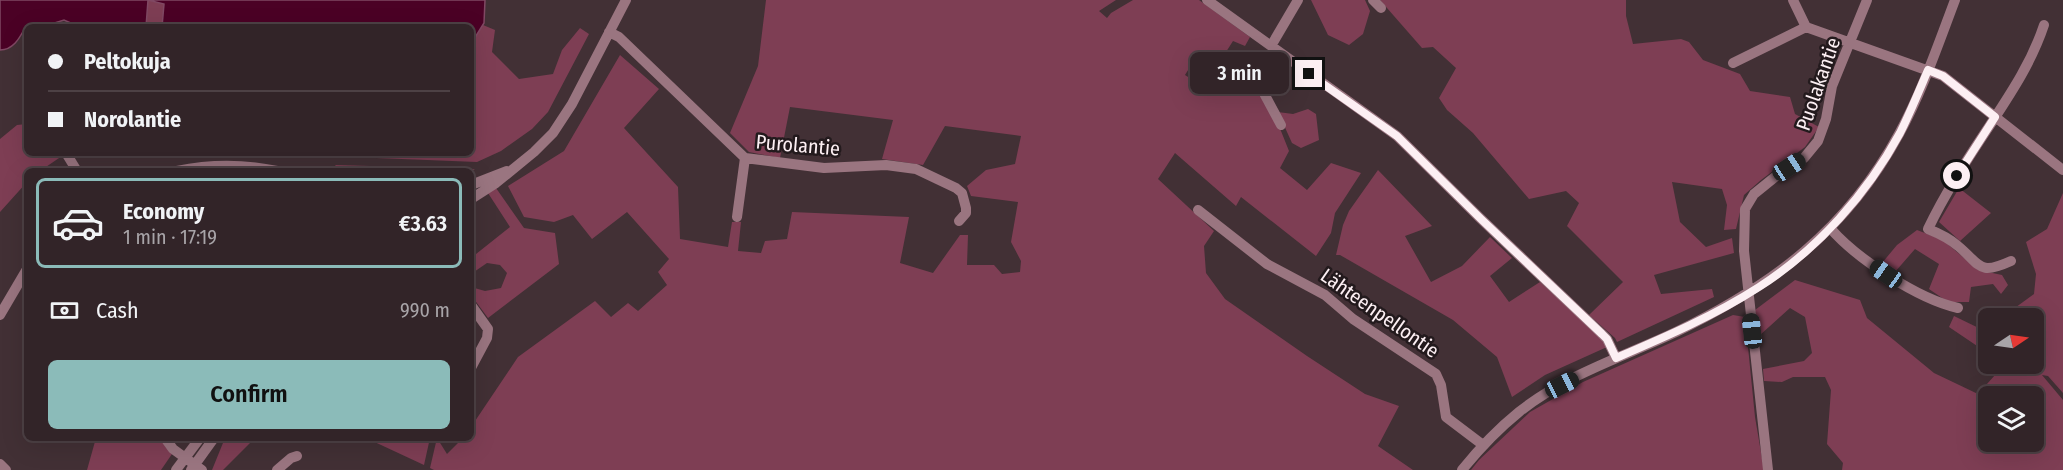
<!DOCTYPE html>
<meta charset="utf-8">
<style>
body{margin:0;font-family:"Fira Sans Condensed",sans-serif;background:#3d3034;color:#f1f3f6;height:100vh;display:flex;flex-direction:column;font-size:22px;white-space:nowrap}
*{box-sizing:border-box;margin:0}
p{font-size:20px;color:#a8a4a8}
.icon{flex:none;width:33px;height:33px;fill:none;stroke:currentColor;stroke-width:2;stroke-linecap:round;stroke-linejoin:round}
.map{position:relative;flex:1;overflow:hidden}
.details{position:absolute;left:24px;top:168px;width:450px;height:273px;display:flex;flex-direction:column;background:#322428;border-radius:9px;box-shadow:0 6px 24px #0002,0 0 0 2px #4d4145}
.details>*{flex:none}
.guide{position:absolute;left:24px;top:24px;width:450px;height:132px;border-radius:9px;box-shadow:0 6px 24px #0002,0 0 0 2px #4d4145;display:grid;align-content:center;height:132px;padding:0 24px;background:#322428}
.needle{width:39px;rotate:77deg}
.fabs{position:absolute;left:1978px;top:308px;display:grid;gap:12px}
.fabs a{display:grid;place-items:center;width:66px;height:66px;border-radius:9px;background:#322428;box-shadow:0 6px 24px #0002,0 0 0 2px #4d4145;font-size:30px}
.end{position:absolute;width:27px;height:27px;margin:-14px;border:8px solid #fceff3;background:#111;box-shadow:0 0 0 3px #111}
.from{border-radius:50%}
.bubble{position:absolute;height:42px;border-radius:9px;background:#322428;box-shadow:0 6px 24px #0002,0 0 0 2px #4d4145;font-size:20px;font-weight:600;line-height:42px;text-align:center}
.car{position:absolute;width:18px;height:36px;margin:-18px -9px;border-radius:8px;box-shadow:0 0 4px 2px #0007;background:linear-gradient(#222 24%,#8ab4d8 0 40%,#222 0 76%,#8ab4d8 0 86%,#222 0)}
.guide b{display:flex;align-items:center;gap:21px;height:57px;font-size:22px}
.guide b+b{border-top:2px solid #4d4145}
.guide i{width:15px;height:15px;background:#f1f3f6}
ul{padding:10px 0 0;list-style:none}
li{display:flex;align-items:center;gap:18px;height:90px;margin:0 12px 9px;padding:0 12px;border:3px solid transparent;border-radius:9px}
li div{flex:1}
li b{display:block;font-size:22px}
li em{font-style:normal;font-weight:600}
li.selected{border-color:#8bbbb9}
li>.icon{width:54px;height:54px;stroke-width:1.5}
.pay{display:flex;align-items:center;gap:15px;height:66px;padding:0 24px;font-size:22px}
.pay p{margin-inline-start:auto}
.cta{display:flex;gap:12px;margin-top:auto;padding:12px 24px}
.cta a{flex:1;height:69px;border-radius:9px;background:#8bbbb9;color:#111;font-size:24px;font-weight:600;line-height:69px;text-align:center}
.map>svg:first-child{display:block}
</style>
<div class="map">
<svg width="2063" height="470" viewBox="0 0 2063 470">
<rect width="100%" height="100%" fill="#423035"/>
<path fill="#7e3e54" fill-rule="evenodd" d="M148,0L164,4L162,27H146Z
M766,0H1116L1099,11L1107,18L1111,13L1133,0H1199L1250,37L1245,46L1233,41L1226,52L1239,66L1229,79L1215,70L1193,62L1185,75C1205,90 1234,89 1258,87L1279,126L1289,151L1280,168L1307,190L1331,163L1361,173L1335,213L1331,233L1316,256L1241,197L1236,206L1175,153L1158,179L1214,231L1204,246L1206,273L1225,299L1307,356L1365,394L1399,406L1378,446L1413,470H434L430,468L437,438L447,454L463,438H471V427L518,357L595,301L611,317L628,303L638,311L667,285L658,272L669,259L627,212L592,239L573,215L554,222L524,217L508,186L564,151L620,55L659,89L624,128L678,187L680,239L728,247L732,222H741L738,251L761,253L765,241L787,239L792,212L909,217L900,263L933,273L960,235H968L967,265H994L1002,274L1020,272L1021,261L1011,242L1018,202L971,196L967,186L986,170L1015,164L1021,136L945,126L923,165L882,159L893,120L790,107L780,158L749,152L730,133L758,66Z
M1311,0H1365L1370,11L1363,34L1349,45L1328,35Z
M1380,0H1626V16L1633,44L1681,39L1689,42L1703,60L1740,74L1750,91L1790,97L1795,114L1819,127L1805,147L1761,180L1744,195L1736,229L1724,230L1727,205L1722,189L1672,182L1680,222L1706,247L1732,238L1734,253L1654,275L1661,294L1712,289L1714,297L1617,342L1615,338L1589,315L1623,282L1567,226L1579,203L1566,191L1529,199L1473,133L1447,110L1439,98L1456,68L1433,47L1422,48Z
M483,25L495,30L492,52L519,79L553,74L562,50L580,28L589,34L548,112L532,129L501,151L477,162L326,156L320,153H471V27Z
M1308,109L1316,114L1319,140L1301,148L1292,143L1278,112L1293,114Z
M27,124V153H60L62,156L40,171H27V182L0,212V139L17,125Z
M336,165L475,169L471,171H329Z
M1378,170L1432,226L1405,236L1431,282L1462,266L1490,237L1512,258L1490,276L1509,302L1540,282L1600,337L1607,347L1545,375L1512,397L1497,357L1453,320L1340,255H1336L1343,225L1349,211Z
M496,188L524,228L555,233L559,264L488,318L471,295V287L485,291L501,288L507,273L500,265L487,263L471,274V258L510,227L488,193Z
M1959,188L1991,213L1960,241L1939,222Z
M2063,193V393L2048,376L2042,375L2063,400V470H1842L1843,463L1827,444L1831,390L1825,377H1793L1782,382L1764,381L1763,369L1804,361L1812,353L1805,317L1790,308L1760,335L1755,310L1795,280L1860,300L1867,318L1934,373L1978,394L2004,365L2002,363H2034V318H2013L2012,310L2034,294L2036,274L2026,242L2047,229ZM1989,396H2034V441H1989Z
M1917,230L1943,240L1978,270L2002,275L2008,285L2001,294L1993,284L1971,287L1969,302H1948L1929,289L1939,264L1915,249L1895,272L1882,263L1897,245Z
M1733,315L1745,317L1755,417L1764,470H1471L1479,460L1530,412L1583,382Z
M1954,316L1989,333V354L1949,327Z
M96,438H160L172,454L161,470H87Z
M225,438H255L223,470H212Z
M366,438H430L424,465Z"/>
<path fill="#4b0125" stroke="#804863" stroke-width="1.5" d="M0,0H485L484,23L471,44V27H297L293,25V27H162L164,4L148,0L146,27H80L64,20L48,25L26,26C20,37 14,50 0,50Z"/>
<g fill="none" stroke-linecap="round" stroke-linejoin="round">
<path stroke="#9a7580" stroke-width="10" d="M1207,0L1397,136L1481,219L1602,334L1607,339L1616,358
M1373,0L1381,8
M1793,0L1806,27L1943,76L2063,170
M609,32L619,37L745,158L824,168L886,165L916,169L956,188L962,193L966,208V213L959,221
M1271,46L1298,0
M1279,53L1263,75L1259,84L1281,125
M1733,63L1806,27
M66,153L77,171
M177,171C210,164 244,164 277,171
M471,185L507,171
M471,199L496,183L534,152L553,133L572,104L626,0
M1198,210L1267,264L1325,295L1353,319L1436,374L1441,385L1446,417L1483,445
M737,217L745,158
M1830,228C1857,259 1918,299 1958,308
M2011,261C1978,276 1981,265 1958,246C1949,238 1938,233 1928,229C1946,191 1969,157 1992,122C2013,90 2032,61 2044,25
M471,305L488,329L487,338L471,368
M0,315L27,269
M165,438L173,449L202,470
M0,464L6,470
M176,470L200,438
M191,470L214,438
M277,470L291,458L297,456
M1462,470C1479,449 1498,429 1519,412C1565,375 1623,357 1676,332C1773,285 1847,230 1899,134C1922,92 1938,45 1955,0
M1768,470L1744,251L1745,209L1754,194L1775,177L1804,158L1818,141L1826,119L1832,86L1867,0"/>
</g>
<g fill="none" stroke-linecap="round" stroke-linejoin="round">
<path stroke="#fceff3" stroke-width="8" d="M1309,74L1397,136L1481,219L1602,334L1607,339L1616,358C1665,337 1714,316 1759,287C1818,249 1867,194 1900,133C1910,113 1919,91 1928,70L1943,76L1995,117L1957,176"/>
</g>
<g text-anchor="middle" stroke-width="5" stroke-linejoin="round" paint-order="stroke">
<g font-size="20" fill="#fceff3" stroke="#231a1d">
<text transform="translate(1818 84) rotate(-71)" y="7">Puolakantie</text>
<text transform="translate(798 145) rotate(5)" y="7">Purolantie</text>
<text transform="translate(1380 313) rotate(35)" y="7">Lähteenpellontie</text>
</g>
</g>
</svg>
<div class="fabs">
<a><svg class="needle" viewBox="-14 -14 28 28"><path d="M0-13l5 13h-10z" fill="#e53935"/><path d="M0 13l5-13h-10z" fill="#a8a4a8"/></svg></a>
<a><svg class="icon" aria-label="layers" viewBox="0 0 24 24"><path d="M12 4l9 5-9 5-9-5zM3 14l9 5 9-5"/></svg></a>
</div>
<i class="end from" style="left:1957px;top:176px"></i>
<i class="end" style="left:1309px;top:74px"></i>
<div class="bubble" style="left:1190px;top:52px;width:99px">3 min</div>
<i class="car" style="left:1789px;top:167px;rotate:57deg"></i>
<i class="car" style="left:1886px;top:274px;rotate:305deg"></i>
<i class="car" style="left:1752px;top:331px;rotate:354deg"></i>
<i class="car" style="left:1562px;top:385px;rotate:63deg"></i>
<div class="guide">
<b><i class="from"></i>Peltokuja</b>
<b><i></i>Norolantie</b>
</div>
<section class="details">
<ul>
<li class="selected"><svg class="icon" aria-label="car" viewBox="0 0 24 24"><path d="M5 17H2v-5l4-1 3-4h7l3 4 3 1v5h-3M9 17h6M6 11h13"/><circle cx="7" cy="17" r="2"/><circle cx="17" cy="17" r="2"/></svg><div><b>Economy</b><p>1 min · 17:19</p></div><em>€3.63</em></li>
</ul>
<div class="pay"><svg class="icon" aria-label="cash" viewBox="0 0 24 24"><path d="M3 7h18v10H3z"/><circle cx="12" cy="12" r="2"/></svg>Cash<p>990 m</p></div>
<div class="cta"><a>Confirm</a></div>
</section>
</div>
